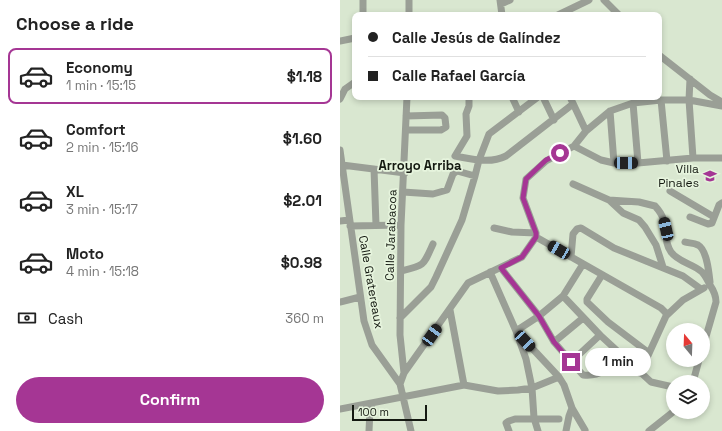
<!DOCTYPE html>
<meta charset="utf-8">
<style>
body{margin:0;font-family:"Space Grotesk",sans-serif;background:#f2f2f2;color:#222;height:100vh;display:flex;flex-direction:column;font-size:15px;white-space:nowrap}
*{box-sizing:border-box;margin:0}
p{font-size:13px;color:#767676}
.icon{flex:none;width:22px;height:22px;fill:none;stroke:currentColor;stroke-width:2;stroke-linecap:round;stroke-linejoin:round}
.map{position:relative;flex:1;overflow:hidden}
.sheet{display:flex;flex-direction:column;background:#fff;width:340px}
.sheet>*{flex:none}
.hud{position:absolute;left:12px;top:12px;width:310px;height:88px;border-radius:8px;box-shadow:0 2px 6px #0003;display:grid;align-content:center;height:88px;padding:0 16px;background:#fff}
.needle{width:26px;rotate:341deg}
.controls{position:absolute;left:326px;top:323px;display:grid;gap:8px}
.controls a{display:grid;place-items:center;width:44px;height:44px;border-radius:50%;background:#fff;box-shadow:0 2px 6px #0003;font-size:20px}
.scale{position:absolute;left:12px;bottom:10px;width:75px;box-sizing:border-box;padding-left:4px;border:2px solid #141911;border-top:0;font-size:11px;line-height:14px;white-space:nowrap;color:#141911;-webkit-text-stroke:3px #e6f4dd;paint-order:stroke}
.end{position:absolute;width:18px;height:18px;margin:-9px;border:5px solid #a53694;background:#fff;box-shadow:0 0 0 2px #fff}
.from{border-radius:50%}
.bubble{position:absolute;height:28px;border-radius:14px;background:#fff;box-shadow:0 2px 6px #0003;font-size:13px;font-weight:700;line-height:28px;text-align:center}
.car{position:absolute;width:12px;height:24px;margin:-12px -6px;border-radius:5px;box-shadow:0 0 3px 1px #0007;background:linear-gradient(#222 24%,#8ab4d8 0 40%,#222 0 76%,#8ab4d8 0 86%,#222 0)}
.hud b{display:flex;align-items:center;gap:14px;height:38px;font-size:15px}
.hud b+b{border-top:1px solid #e0e0e0}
.hud i{width:10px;height:10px;background:#222}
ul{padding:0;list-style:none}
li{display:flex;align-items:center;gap:12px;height:56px;margin:0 8px 6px;padding:0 8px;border:2px solid transparent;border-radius:8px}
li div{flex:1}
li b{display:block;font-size:15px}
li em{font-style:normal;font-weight:700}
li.on{border-color:#a53694}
li>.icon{width:36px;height:36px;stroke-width:1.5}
h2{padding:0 16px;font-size:18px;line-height:48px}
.pay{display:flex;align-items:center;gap:10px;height:44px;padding:0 16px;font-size:15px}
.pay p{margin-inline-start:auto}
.primary-button{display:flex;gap:8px;margin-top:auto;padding:8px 16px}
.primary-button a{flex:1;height:46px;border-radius:24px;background:#a53694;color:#fff;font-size:16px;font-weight:700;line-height:46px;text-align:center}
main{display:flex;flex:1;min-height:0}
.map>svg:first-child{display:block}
</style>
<main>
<section class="sheet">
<h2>Choose a ride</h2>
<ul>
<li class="on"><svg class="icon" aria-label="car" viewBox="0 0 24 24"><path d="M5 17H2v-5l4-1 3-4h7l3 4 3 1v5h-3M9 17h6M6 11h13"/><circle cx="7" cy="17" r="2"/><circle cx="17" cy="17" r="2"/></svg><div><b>Economy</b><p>1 min · 15:15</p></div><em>$1.18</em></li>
<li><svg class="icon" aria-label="car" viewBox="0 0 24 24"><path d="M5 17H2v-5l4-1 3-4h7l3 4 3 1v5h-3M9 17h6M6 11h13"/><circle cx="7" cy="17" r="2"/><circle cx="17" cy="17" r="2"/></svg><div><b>Comfort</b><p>2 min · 15:16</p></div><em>$1.60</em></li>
<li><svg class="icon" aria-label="car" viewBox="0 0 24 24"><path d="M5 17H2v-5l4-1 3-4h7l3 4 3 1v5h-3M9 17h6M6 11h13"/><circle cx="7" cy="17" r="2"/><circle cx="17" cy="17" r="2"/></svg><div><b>XL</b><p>3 min · 15:17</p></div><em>$2.01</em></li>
<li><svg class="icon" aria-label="car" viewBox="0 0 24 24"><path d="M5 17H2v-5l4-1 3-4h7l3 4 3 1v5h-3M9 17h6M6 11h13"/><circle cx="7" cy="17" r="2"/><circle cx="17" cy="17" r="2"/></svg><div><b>Moto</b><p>4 min · 15:18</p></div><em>$0.98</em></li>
</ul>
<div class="pay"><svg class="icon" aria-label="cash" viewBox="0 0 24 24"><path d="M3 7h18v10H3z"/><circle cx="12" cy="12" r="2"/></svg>Cash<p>360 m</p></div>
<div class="primary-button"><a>Confirm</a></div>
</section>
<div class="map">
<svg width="382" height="431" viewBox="0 0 382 431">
<rect width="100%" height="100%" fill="#d9e7d0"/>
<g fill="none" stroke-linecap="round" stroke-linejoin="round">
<path stroke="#9a9f96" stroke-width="7" d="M23,0V15
M160,0L162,15
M264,0L279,15
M161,4L170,0
M69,15V0
M218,15L249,0
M0,41L15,38
M319,55L370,95L382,102
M350,79L349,100L353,158
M129,97V106L126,114L127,136L115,156C132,159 150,164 166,156L233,104
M172,97L179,112
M203,97L214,120
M230,97L246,131
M0,99L5,89L15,82
M321,100L327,161
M293,103L298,163
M270,111L274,163
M66,130H101L106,127L105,118L102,115L66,116
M234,146L261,160L274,163H298L353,158H382
M0,150L24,321L32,345L60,384L71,431
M2,165L65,173
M34,169L36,225
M233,184L269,200L283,213L299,220L305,227L316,245L323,267
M330,191L374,217
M63,192L93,194L107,190L113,174L117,171L135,176
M269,200L299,202L315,206C332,224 321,238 331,252C338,262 353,264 362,272C365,275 368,281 370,285C374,291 376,295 376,302L363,347
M350,217L368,224L372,223L379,205L382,203
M0,221L9,220
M10,226L61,225
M154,228L172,232L196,233
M196,237L321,308L326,313V316
M345,242C348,243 354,243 358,245C367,250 369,273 370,282
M231,257L233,234L237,229L241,228L274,248L343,276L361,289
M243,264L223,296L199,316L176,331L219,377L224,385L232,408L245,430
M161,268L199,316L214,342L243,375C263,377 268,367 278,353
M61,271C85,265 83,266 93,244
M150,272L176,331L186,359L192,388L194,418L198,431
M262,275L247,299V302L268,322L309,353
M223,296L260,335L311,382L333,387
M0,302L20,297
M110,310L124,385
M60,318L91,287L96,277L122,220L135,176L139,160L149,134L198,97
M214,342L243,318
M231,362L260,335
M64,373L60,335L61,225L67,97
M300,373L326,316L343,300L364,288
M353,382L359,360
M60,384L64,373L128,283L182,257L196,237V233L183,198L186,179L206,161L234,146L246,131L270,111L293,103L321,100H349L382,106
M0,409L124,385L158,391L178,390L192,388L219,377
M29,431L30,410L32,404
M169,431L166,423L169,421L175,419H219
M226,431L229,416L232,408
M309,431L333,412"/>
</g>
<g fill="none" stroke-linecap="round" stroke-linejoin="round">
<path stroke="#a53694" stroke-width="5" d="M220,153L206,160L186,179L183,198L196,233V237L182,257L161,268L199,316L214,342L231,362"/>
</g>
<defs>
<g id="school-bare" transform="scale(1.08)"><path d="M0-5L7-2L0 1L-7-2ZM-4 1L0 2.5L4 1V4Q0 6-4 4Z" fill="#a53694" stroke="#e6f4dd" stroke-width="2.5" paint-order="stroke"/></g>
</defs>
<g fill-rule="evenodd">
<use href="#school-bare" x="370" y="176"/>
</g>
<g text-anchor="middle" stroke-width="3.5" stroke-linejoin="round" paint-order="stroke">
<g font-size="12" fill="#141911" stroke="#e6f4dd" text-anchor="end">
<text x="359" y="173">Villa<tspan x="359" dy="14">Pinales</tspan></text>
</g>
<g font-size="12" fill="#141911" stroke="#e6f4dd">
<text transform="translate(51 235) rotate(-88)" y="4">Calle Jarabacoa</text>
<text transform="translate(31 282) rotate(80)" y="4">Calle Gratereaux</text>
</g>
<g font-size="13" font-weight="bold" fill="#141911" stroke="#e6f4dd">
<text x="80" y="170">Arroyo Arriba</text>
</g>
</g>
</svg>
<div class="controls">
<a><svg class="needle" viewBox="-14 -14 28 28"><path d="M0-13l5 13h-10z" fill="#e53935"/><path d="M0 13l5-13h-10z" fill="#767676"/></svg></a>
<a><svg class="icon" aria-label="layers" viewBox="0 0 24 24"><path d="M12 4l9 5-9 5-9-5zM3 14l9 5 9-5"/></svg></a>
</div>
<div class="scale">100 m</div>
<i class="end from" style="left:220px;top:153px"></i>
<i class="end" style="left:231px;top:362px"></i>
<div class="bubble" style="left:245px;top:348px;width:66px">1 min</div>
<i class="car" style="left:286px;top:163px;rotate:90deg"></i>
<i class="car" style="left:326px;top:229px;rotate:347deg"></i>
<i class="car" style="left:219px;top:250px;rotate:300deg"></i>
<i class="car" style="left:92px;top:335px;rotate:36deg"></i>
<i class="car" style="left:185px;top:341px;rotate:137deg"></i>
<div class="hud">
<b><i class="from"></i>Calle Jesús de Galíndez</b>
<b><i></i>Calle Rafael García</b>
</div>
</div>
</main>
